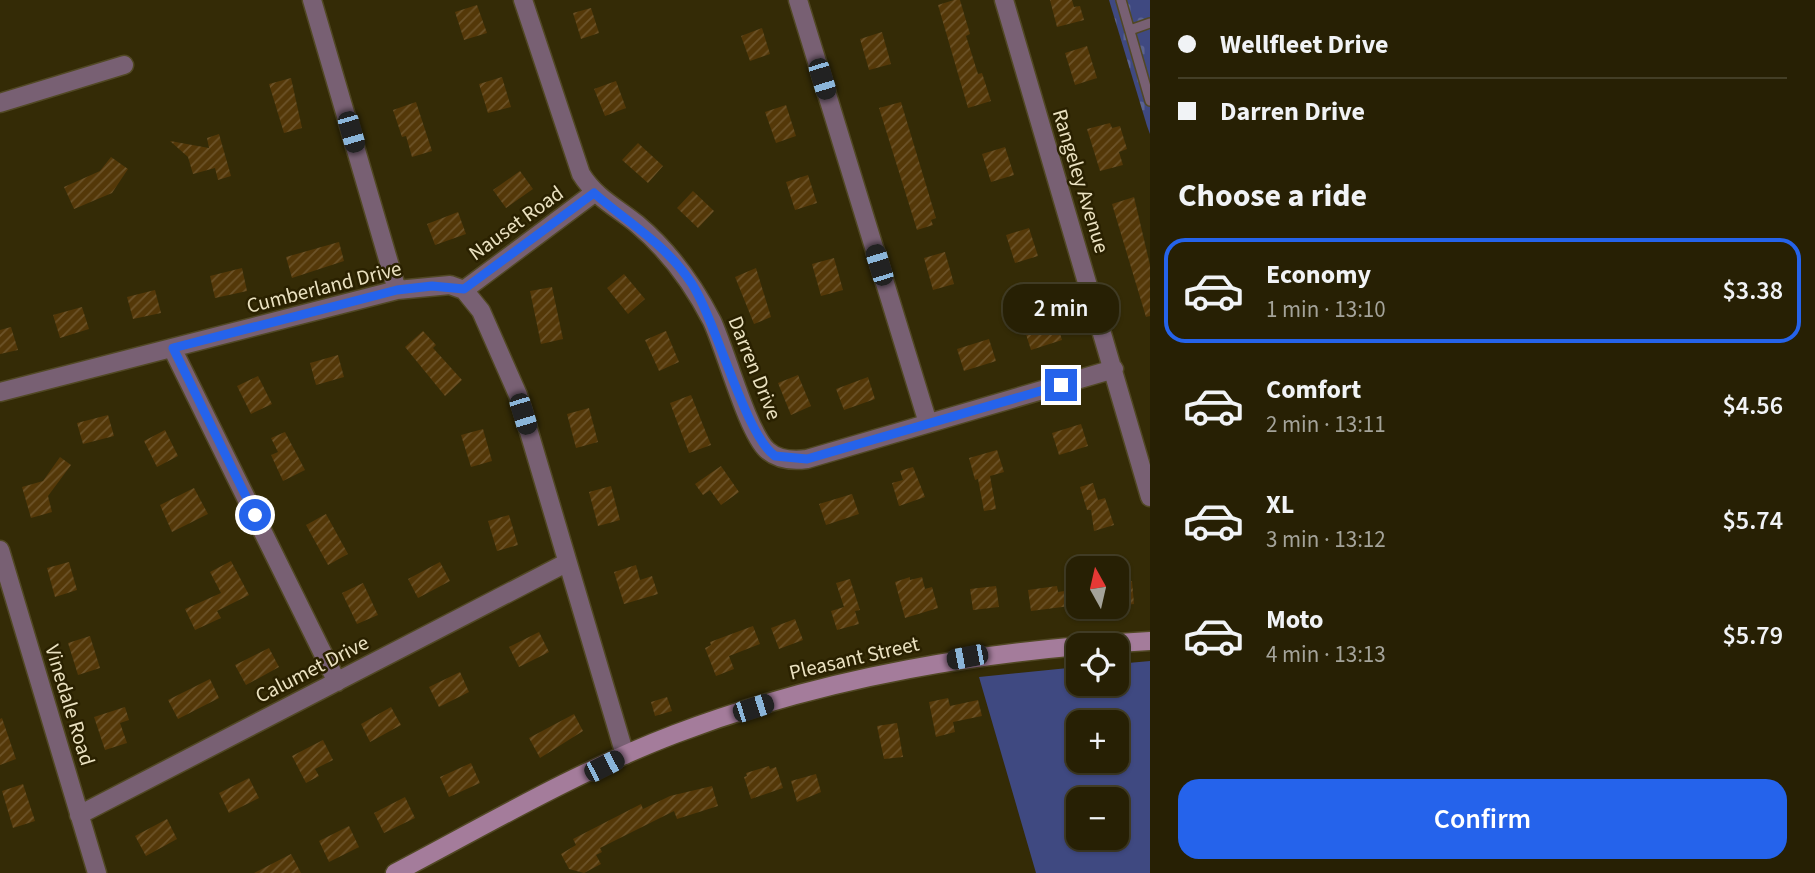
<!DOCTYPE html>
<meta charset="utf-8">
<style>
body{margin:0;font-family:"Source Sans 3",sans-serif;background:#332d13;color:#f1f3f6;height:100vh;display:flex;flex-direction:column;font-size:26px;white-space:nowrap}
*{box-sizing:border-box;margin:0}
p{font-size:23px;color:#a4a39a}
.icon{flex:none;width:38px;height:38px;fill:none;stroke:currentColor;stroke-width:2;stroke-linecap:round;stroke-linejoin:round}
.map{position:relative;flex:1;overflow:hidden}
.side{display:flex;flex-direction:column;background:#272004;width:665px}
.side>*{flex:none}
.hud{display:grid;align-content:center;height:154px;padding:0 28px;background:#272004}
.needle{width:46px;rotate:352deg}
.fabs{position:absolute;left:1066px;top:556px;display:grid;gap:14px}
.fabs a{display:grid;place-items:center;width:63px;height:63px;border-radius:14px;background:#272004;box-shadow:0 2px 5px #0004,0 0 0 2px #433e26;font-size:35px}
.end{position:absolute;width:32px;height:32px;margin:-16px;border:9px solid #2563eb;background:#fff;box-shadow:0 0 0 4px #fff}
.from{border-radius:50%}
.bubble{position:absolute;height:49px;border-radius:21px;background:#272004;box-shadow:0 2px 5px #0004,0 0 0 2px #433e26;font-size:23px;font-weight:600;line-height:49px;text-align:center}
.car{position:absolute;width:21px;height:42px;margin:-21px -10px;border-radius:9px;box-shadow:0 0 5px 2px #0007;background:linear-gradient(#222 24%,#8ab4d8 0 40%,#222 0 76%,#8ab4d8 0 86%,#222 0)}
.hud b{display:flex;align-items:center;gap:24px;height:66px;font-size:26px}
.hud b+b{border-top:2px solid #433e26}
.hud i{width:18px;height:18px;background:#f1f3f6}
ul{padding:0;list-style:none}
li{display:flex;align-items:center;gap:21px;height:105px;margin:0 14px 10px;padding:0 14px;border:4px solid transparent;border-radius:21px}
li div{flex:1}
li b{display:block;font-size:26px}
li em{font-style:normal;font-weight:600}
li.selected{border-color:#2563eb}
li>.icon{width:63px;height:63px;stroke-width:1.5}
h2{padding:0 28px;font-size:32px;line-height:84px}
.primary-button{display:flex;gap:14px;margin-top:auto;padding:14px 28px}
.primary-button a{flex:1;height:80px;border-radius:21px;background:#2563eb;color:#fff;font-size:28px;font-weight:600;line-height:80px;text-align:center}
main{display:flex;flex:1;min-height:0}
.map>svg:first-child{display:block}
</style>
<main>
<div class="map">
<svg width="1150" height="873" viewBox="0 0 1150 873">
<defs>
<pattern id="cemetery-stones" width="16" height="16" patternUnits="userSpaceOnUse" patternTransform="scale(1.75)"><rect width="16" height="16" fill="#3f4981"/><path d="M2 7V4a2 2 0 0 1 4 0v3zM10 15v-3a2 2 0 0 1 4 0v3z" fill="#5b6391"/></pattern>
<pattern id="building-hatch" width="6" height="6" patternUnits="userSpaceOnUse" patternTransform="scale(1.75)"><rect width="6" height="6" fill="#543808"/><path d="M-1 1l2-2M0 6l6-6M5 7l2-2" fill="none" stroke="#6d542a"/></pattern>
</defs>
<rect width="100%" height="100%" fill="#342b06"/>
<path fill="url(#cemetery-stones)" d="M1109,0H1150V134L1147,126Z"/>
<path fill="#3f4981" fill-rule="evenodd" d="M1150,661V873H1036L979,677L1078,667V684H1116L1117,664ZM1078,723H1116V761H1078ZM1078,800H1116V838H1078Z"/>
<path fill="url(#building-hatch)" d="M954,0H960L970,34L966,36L978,74L982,73L991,101L968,108L938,5Z
M1050,0H1072L1074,7L1080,6L1084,20L1057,27Z
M477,5L487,33L464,40L455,12Z
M591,8L599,33L581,39L573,13Z
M762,28L770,54L750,61L741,36Z
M882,32L891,64L869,70L860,39Z
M1087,46L1097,78L1075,85L1065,53Z
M502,77L511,107L488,113L479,84Z
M291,78L302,128L284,133L269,84Z
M616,81L626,108L605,116L594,89Z
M416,102L432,151L412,157L406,136L402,137L393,110Z
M901,102L936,218L931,220L933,225L917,230L879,108Z
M786,105L796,136L776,143L765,112Z
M1110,123L1112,128L1120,126L1127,149L1119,152L1123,165L1100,171L1087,129Z
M219,134L231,176L218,180L215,168L193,174L188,157L170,141L209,148L207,138Z
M638,143L663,166L648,183L622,160Z
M1005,147L1014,175L991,182L982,154Z
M111,157L128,169L112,193L74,209L64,187L100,171Z
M520,171L533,189L506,208L493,190Z
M808,175L817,203L795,210L786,182Z
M693,191L714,211L698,228L677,208Z
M1134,197L1150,265V316L1146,317L1112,204Z
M458,212L466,234L435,245L427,224Z
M1029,228L1038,256L1015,263L1006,235Z
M339,242L344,261L292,278L286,257Z
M945,252L954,284L933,290L924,258Z
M834,258L843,290L821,296L812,264Z
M242,268L247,291L215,298L210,276Z
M756,268L771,317L754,324L735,277Z
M624,274L645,299L628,314L607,288Z
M552,287L563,339L541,344L530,291Z
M155,290L161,313L133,319L127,297Z
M82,307L89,329L60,338L53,315Z
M1055,318L1062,340L1031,350L1024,328Z
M11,327L18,350L0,354V330Z
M423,331L436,345L433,348L462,380L445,396L405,347Z
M666,331L679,362L659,371L645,340Z
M989,339L996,361L964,371L957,349Z
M338,355L344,377L316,385L310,363Z
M798,375L811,406L791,415L778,383Z
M258,376L272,404L251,414L237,386Z
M868,377L875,399L844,410L836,389Z
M691,395L711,445L689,453L670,403Z
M589,408L598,442L576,448L567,414Z
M108,415L114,436L83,444L77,423Z
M1081,424L1088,446L1059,455L1052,433Z
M483,429L492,461L471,467L461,435Z
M165,430L178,456L157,467L144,441Z
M285,432L305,470L283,481L271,455L278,452L271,438Z
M997,450L1004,472L990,476L996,509L984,511L978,479L975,480L969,458Z
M60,457L71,465L48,496L52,512L31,518L22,487L43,481Z
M721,466L739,492L721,505L710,490L703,495L695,484Z
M913,467L925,497L899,506L892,483L903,480L900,471Z
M1093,483L1098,500L1105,498L1114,525L1094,531L1091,510H1087L1080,487Z
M611,486L620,520L598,526L589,492Z
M194,488L208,514L172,532L160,505Z
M852,494L859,514L826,525L819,504Z
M326,514L348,554L328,565L306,525Z
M509,515L518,545L497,551L488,521Z
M231,561L249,595L217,611L221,618L195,630L185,609L221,593L210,572Z
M69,562L77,590L55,597L47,568Z
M440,562L450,581L418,598L408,579Z
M636,565L640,580L652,576L658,594L624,604L614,572Z
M910,577V580L922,577L925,589L932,587L938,608L905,618L895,582Z
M850,579L860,610L855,611L859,624L837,630L831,611L844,607L836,583Z
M1132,581L1134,604L1116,606V583Z
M363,583L378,615L357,624L342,593Z
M996,586L999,607L973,610L970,589Z
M1057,586L1058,592L1078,589V605L1031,611L1028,590Z
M795,619L803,640L779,649L771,628Z
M753,626L760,644L729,656L734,669L716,676L705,648L711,645L710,642Z
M539,632L549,652L519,667L509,647Z
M90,636L100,668L78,675L68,643Z
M269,648L279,667L246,685L235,665Z
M460,672L469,692L439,707L429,687Z
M210,679L219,698L178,719L168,700Z
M667,697L672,711L655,716L651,702Z
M948,698L950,706L978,700L982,716L953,722L955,732L936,737L929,702Z
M125,707L129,720L120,723L127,743L105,750L94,717Z
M391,707L401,725L370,742L361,724Z
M574,714L583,731L540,758L529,738Z
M2,718L16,759L0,765V719Z
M897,723L903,757L884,759L877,726Z
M323,740L333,760L315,769L319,776L306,783L292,756Z
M471,763L480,783L449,797L440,777Z
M769,766L770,769L776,767L783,788L751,799L744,777L747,776L746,773Z
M816,774L821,792L797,802L791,781Z
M249,778L259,798L229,813L219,793Z
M23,784L35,821L13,828L2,791Z
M712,786L718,806L677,819L674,811L600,848L602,852L596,855L601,864L584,873L569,869L561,854L576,845L573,839L641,804L643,809L670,796Z
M405,797L415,818L384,833L374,813Z
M167,819L177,839L146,856L135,836Z
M349,826L359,847L329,862L319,841Z
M291,854L301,873H254Z"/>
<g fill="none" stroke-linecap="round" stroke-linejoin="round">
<g stroke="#514824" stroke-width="12">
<path id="lane" d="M1121,0L1150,101
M1130,30L1150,23"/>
</g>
<g stroke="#514824" stroke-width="21">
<path id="street" d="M312,0L397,290
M523,0L581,174C596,198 616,207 637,224C669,251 693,284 712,321C726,351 747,431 767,450C778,460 792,461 807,459L1114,369
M798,0L928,423
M1004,0L1150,497
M0,103L124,65
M464,290L594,193
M172,348L337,682
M0,392L397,290L450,285L464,290L481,311L518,395L625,755
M0,550L97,873
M79,815L566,563"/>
</g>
<g stroke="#514824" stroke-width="21">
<path id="secondary" d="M395,873C486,825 578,771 675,734C828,676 987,650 1150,641"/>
</g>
<use href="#lane" stroke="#786073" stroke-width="9"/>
<use href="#street" stroke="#786073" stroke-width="18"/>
<use href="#secondary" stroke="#a47c9b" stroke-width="18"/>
</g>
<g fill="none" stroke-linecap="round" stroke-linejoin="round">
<path stroke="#2563eb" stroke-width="9" d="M255,515L173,348L397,290L432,286L464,289L594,193C628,223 666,244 692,284C717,323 745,435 775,456L807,459L1061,385"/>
</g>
<g text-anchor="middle" stroke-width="5" stroke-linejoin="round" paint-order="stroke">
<g font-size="21" fill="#ebe2c1" stroke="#2a2100">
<text transform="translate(1081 181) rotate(73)" y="7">Rangeley Avenue</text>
<text transform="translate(516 223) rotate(-36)" y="7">Nauset Road</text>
<text transform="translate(324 287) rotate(-14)" y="7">Cumberland Drive</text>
<text transform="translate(755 368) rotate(68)" y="7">Darren Drive</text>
<text transform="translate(854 658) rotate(-13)" y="7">Pleasant Street</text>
<text transform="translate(312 669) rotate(-27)" y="7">Calumet Drive</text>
<text transform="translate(70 705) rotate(73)" y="7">Vinedale Road</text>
</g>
</g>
</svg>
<div class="fabs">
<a><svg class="needle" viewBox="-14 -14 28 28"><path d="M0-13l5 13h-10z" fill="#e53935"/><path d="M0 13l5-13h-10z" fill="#a4a39a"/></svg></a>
<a><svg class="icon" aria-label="locate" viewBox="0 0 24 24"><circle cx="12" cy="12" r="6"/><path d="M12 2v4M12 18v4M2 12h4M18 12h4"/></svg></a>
<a>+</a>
<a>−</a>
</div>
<i class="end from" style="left:255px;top:515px"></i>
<i class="end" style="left:1061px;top:385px"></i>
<div class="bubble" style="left:1003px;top:284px;width:116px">2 min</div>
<i class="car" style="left:822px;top:79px;rotate:163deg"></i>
<i class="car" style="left:351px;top:132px;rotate:164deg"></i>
<i class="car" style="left:879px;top:265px;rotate:343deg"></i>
<i class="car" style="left:523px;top:414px;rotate:163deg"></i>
<i class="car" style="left:967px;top:657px;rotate:259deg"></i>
<i class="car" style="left:753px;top:708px;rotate:72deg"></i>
<i class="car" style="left:604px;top:766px;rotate:63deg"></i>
</div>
<section class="side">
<div class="hud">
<b><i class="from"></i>Wellfleet Drive</b>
<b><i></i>Darren Drive</b>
</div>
<h2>Choose a ride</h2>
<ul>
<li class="selected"><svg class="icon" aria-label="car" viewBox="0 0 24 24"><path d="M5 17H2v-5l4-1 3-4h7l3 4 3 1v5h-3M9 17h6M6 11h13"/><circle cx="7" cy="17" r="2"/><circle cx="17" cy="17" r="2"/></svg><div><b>Economy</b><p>1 min · 13:10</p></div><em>$3.38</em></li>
<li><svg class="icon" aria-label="car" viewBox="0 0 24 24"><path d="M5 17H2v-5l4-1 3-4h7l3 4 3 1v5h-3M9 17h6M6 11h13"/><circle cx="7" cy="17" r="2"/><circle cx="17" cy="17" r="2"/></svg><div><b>Comfort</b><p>2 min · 13:11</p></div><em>$4.56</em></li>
<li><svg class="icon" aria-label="car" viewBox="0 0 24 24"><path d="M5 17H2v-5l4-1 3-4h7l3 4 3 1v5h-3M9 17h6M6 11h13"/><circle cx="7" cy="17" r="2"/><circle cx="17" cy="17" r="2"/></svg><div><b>XL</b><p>3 min · 13:12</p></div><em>$5.74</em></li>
<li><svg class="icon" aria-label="car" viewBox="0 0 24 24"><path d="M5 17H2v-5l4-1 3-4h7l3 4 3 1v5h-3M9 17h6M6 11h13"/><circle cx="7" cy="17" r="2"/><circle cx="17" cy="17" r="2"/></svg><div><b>Moto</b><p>4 min · 13:13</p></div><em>$5.79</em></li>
</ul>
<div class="primary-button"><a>Confirm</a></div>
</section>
</main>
